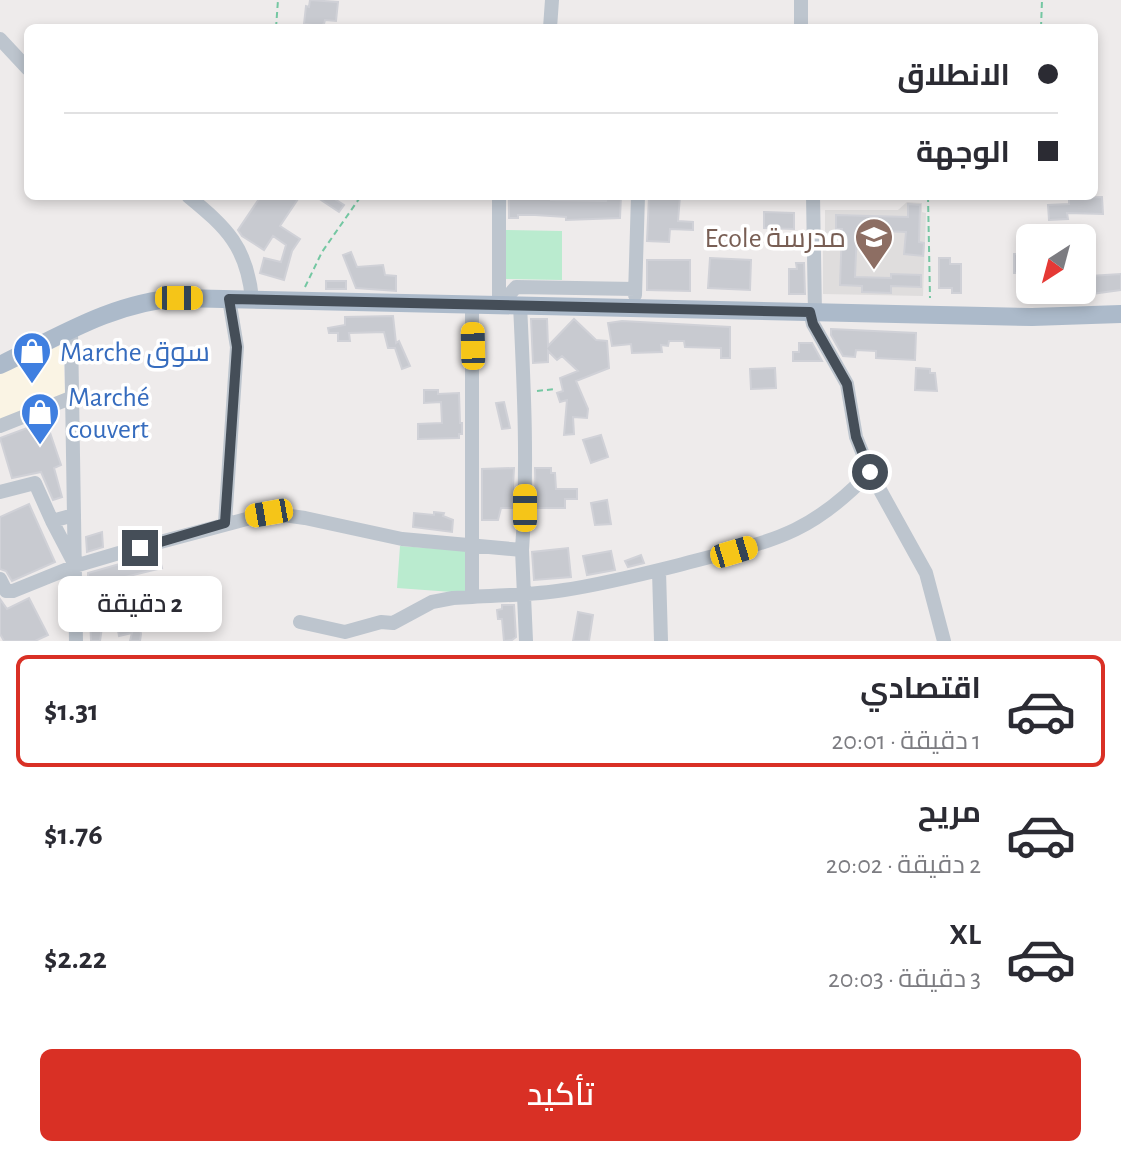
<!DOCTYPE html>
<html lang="ar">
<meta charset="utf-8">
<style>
body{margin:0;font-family:"Alegreya Sans",Cairo,sans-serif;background:#f7f7f7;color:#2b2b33;direction:rtl;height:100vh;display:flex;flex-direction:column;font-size:30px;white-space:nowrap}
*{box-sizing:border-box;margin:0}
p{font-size:26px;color:#7c7c81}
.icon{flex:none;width:44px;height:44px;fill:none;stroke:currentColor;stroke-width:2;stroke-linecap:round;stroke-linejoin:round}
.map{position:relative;height:641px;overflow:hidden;direction:ltr}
.panel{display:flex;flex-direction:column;background:#fff;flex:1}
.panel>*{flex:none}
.guide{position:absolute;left:24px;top:24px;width:1074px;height:176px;border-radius:12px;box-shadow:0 4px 12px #0003;direction:rtl;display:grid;align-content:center;height:176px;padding:0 40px;background:#fff}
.needle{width:52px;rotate:216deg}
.fabs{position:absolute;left:1016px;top:224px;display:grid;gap:16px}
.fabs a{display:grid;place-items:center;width:80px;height:80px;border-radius:12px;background:#fff;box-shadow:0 4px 12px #0003;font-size:40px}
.end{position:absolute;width:36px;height:36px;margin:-18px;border:10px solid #454e58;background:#fff;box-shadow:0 0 0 4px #fff}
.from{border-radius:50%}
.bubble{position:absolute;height:56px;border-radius:12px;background:#fff;box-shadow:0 4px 12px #0003;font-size:26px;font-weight:600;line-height:56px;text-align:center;direction:rtl}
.car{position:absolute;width:24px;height:48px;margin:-24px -12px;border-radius:10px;box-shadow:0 0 6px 2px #0007;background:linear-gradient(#f5c518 24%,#345 0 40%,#f5c518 0 76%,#345 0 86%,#f5c518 0)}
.guide b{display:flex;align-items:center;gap:28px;height:76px;font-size:30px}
.guide b+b{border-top:2px solid #e1e1e2}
.guide i{width:20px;height:20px;background:#2b2b33}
ul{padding:14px 0 0;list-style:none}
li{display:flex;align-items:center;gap:24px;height:112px;margin:0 16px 12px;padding:0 24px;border:4px solid transparent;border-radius:12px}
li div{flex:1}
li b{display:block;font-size:30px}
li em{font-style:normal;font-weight:600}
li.selected{border-color:#d93025}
li>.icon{width:72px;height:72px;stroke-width:1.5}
.action{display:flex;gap:16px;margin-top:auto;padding:16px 40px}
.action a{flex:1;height:92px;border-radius:12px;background:#d93025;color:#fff;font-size:32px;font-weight:600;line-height:92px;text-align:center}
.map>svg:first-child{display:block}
</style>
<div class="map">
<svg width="1121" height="641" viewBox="0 0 1121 641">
<rect width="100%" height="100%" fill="#eeebeb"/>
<path fill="#faf4e4" d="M63,344L65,395L0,419V374Z"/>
<path fill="#dfdddd" d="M907,202L922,203V212L926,213L923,296L823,294V247L838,246V234L825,233V210H898Z"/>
<path fill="#baebcf" d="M506,230L562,231V280L505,279Z
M400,546L469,551L466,593L397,588Z"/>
<path fill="#c8cad0" stroke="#d0d1d7" stroke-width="2" d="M310,0L338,2L336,21L325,20L324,24L320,26L304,24L306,6L309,7Z
M261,196H300L280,226L300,239L292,251L284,280L260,273L264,258L281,262L286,245L273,236L264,250L242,236L238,230Z
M315,196H330L344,205L339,212Z
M509,196H551V200L606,201L607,196H621L620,218L566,220V217L535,215H518V218H509Z
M649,196H680L678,221L693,222V230L670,229L669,242L647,241Z
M1102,197L1103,214L1067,213L1068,219L1049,220L1048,205L1069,204V198Z
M908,204L920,205L919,242L924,243L923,256L904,254L906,232L857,230L855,277L891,278V274L921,275V287L891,286V293L862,292V286L840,285L842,229H836V215L908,217Z
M764,212L794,213V229L764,228Z
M351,252L357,267L383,265L385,275L396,276V291L356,288L343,255Z
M1014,254H1030V273H1014Z
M710,258L751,260L750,290L708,288Z
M939,258H950V264H961V293H952V288H939Z
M647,260H690V291L647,290Z
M796,263H804L805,294H789V269H797Z
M1121,274V290L1091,294L1090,276Z
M326,281H346V289H326Z
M393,316L396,343L399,341L410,366L402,369L395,348H388L384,332L349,333L350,341H338V333H329L328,328L345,325V317Z
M531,319H547L548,346L574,319L596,340L607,341L609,368L576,381L588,409L587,418L573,417L574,434L564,435L567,400L560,402L557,393L563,391L560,378L578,371L562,356L557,360L548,351V362L533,363Z
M622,321L730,327V358H721V348L685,347L684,341H669L668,346L661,345L662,352L632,353L631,344L612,346L608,323Z
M831,329L916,333L915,360L876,358V351L856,350L855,357L843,356L831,335Z
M799,343H812L822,361H793V352H799Z
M775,368L776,388L751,389L750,369Z
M916,368L930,369V373H935L937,391L915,390Z
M424,390H438V394L459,393L460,423H462V434H459V438L418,439V424L442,423L441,402L424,403Z
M504,402L510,428L502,429L496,403Z
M46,421L61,465L54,468L62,497L53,500L41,472L12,478L0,438Z
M601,435L608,457L591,463L583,440Z
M514,468L512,508H501L498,520H482V469Z
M535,468H551V473H555L556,489H577V499H565V508H536Z
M607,500L611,524L595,525L591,503Z
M29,504L55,562L12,581L6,571L0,569V517Z
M434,512L444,513L443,516L453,520L452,532L413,527L414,513L434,515Z
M102,532L103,547L87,552L86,537Z
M568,548L571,577L534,580L532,552Z
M611,551L615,570L587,575L583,556Z
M158,553L162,568L88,586V573Z
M641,555L644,563L628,567L625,561Z
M162,587L165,601L136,607L141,634L140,641H130L132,633L119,636L117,625L102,627L100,641H91L89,597Z
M29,598L48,635L35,641H4L0,634V599L7,609Z
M502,605H514L516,637L512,640L504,641L502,619H498L497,610L502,609Z
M578,612L593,615L589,641H573Z"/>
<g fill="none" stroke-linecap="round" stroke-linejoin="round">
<path stroke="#74c7a2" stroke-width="2" stroke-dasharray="6 4" stroke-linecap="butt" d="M276,28L278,0
M1041,28L1042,0
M928,196L930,298
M305,287L322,252L361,196
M537,391L555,389"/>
<path stroke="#bdc5ce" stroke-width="14" d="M801,0V28
M550,28L552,0
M0,39L28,69
M188,196C227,228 247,247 252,299
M813,196L815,313
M635,295L638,196
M499,304V196
M508,305L509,295L516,287L635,289
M520,305C524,387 528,468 522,550
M810,312L813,324L847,384L856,437L870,472L926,573L944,641
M71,330L76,641
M0,426L73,397
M0,492L35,483L52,521L74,515
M52,521L74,563
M225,523L237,347L229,299
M659,571L661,641
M0,579L6,591H13L75,566L119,553L269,513L305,518L402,539L522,550L526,641
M472,597C502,595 534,595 564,590C604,584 643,574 683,564C768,541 806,539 870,472
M300,622L345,632L381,622L393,623L432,602L453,598L472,597V303"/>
<path stroke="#acbaca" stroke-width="18" d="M0,365C58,337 113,302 179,298L1032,317L1121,314"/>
</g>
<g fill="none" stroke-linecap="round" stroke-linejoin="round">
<path stroke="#454e58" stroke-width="10" d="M140,548L225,523L237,347L229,299L810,312L813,324L847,384L856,437L870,472"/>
</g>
<defs>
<g id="school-pin" transform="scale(2)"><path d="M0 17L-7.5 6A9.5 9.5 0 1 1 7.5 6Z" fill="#8d6e63" stroke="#fff"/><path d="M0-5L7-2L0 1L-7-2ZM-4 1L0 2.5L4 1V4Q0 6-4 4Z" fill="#fff"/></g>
<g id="shop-pin" transform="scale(2)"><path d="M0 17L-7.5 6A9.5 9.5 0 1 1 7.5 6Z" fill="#3f7fe0" stroke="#fff"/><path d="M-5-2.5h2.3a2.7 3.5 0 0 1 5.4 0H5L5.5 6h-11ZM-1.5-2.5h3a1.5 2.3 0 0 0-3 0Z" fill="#fff"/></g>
</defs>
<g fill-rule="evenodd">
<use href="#school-pin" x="874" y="237"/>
<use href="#shop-pin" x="32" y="351"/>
<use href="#shop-pin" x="40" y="412"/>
</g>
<g text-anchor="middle" stroke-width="7" stroke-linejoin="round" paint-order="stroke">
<g font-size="28" fill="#785e54" stroke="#fff" text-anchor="end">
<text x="846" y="247">Ecole مدرسة</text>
</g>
<g font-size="28" fill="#366cbe" stroke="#fff" text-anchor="start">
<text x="60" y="361">Marche سوق</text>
<text x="68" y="406">Marché<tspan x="68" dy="32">couvert</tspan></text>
</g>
</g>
</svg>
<div class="fabs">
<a><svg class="needle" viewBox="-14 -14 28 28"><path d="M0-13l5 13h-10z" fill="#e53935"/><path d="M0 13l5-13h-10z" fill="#7c7c81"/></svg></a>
</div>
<i class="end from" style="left:870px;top:472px"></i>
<i class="end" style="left:140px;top:548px"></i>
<div class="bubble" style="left:58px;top:576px;width:164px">2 دقيقة</div>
<i class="car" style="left:179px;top:298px;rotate:90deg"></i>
<i class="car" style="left:473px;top:346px;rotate:359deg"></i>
<i class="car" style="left:525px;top:508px;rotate:0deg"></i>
<i class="car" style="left:269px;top:513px;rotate:260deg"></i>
<i class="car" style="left:734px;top:552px;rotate:73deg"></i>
<div class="guide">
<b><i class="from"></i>الانطلاق</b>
<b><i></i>الوجهة</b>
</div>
</div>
<section class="panel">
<ul>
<li class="selected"><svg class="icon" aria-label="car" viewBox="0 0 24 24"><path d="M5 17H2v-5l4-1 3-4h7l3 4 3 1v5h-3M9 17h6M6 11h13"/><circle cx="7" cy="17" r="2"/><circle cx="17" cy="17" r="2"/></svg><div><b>اقتصادي</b><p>1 دقيقة · 20:01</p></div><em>$1.31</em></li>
<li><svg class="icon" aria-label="car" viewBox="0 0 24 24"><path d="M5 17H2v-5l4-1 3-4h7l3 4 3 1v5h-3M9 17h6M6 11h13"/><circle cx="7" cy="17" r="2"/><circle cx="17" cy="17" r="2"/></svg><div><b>مريح</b><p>2 دقيقة · 20:02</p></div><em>$1.76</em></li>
<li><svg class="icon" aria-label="car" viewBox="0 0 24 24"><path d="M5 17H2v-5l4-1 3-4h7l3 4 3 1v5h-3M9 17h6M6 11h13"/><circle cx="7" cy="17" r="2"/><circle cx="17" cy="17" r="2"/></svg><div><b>XL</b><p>3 دقيقة · 20:03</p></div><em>$2.22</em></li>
</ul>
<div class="action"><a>تأكيد</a></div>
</section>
